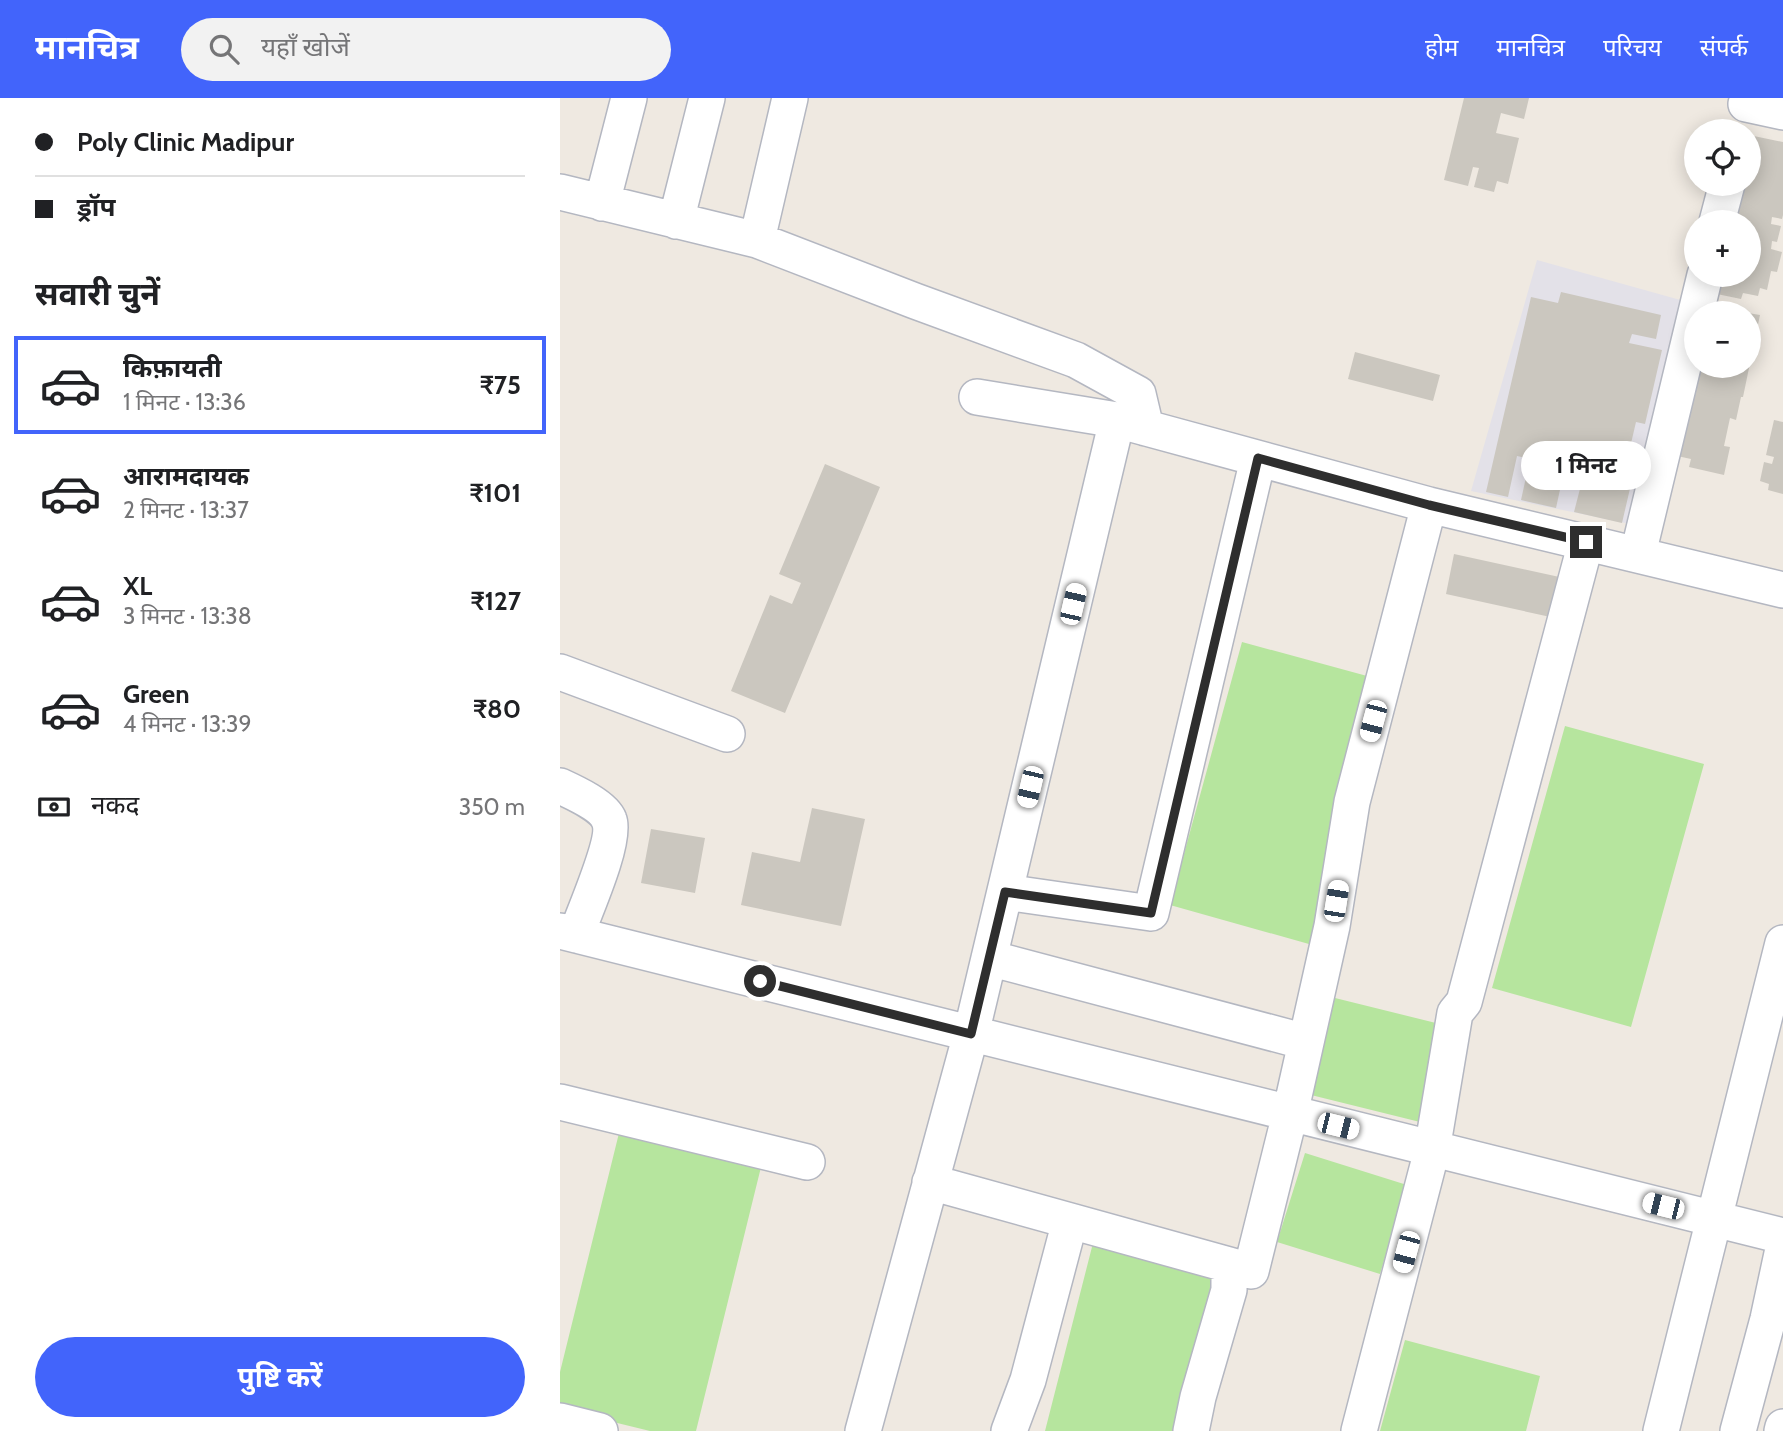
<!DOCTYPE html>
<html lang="hi">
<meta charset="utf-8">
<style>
body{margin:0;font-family:Cabin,"Noto Sans Devanagari",sans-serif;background:#f2f2f2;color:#202124;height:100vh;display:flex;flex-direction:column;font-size:26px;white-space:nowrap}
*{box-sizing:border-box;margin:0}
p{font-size:23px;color:#757577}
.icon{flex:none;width:38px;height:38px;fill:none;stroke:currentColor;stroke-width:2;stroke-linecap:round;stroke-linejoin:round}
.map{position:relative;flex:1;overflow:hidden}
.panel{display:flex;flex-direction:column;background:#fff;width:560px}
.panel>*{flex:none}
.top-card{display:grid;align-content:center;height:154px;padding:0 35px;background:#fff}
.tools{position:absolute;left:1124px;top:21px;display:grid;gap:14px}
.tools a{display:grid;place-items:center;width:77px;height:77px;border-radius:50%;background:#fff;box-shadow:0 4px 18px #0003;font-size:35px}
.end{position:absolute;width:32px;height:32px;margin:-16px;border:9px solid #2e2e2e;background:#fff;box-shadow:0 0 0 4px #fff}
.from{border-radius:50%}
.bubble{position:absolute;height:49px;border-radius:24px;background:#fff;box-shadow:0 4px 18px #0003;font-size:23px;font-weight:700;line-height:49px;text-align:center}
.car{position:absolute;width:21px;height:42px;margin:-21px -10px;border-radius:9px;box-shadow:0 0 5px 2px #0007;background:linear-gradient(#fff 24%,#345 0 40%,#fff 0 76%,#345 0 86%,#fff 0)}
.top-card b{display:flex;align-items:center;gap:24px;height:66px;font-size:26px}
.top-card b+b{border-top:2px solid #e0e0e0}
.top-card i{width:18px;height:18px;background:#202124}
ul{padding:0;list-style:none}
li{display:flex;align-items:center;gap:21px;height:98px;margin:0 14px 10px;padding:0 21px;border:4px solid transparent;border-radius:0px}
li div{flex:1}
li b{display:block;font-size:26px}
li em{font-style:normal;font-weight:700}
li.current{border-color:#4264fb}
li>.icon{width:63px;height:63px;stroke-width:1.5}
h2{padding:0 35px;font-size:32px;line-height:84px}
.pay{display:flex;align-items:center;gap:18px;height:77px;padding:0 35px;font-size:26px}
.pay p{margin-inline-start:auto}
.primary-button{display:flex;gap:14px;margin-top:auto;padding:14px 35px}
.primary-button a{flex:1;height:80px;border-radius:42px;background:#4264fb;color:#fff;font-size:28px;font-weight:700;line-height:80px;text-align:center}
header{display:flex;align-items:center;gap:42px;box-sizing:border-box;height:98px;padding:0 35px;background:#4264fb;color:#fff}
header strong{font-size:33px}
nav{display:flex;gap:38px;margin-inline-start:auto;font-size:24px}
.search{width:490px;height:63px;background:#f2f2f2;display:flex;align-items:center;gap:18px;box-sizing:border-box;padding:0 24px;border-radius:38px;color:#757577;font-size:26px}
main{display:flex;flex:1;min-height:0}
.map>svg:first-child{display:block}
</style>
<header>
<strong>मानचित्र</strong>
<div class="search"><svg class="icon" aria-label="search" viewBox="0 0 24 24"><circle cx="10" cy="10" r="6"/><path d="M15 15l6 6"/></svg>यहाँ खोजें</div>
<nav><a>होम</a><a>मानचित्र</a><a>परिचय</a><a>संपर्क</a></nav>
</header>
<main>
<section class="panel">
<div class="top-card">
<b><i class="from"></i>Poly Clinic Madipur</b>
<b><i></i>ड्रॉप</b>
</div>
<h2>सवारी चुनें</h2>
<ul>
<li class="current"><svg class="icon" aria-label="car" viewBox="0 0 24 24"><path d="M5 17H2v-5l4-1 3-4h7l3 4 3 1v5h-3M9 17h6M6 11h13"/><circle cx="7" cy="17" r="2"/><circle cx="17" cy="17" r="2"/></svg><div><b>किफ़ायती</b><p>1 मिनट · 13:36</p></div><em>₹75</em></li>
<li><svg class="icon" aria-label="car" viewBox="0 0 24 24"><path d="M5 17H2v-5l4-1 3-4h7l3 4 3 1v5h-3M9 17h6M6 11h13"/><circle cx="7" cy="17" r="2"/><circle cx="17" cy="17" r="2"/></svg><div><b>आरामदायक</b><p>2 मिनट · 13:37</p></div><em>₹101</em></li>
<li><svg class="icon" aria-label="car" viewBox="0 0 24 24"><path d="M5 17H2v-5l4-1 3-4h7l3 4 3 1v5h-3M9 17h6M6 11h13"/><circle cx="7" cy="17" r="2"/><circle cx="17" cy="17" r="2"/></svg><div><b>XL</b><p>3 मिनट · 13:38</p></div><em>₹127</em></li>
<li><svg class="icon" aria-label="car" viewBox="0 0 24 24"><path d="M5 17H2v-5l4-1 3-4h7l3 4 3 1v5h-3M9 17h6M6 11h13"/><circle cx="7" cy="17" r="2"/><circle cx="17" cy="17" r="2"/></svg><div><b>Green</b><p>4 मिनट · 13:39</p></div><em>₹80</em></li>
</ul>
<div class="pay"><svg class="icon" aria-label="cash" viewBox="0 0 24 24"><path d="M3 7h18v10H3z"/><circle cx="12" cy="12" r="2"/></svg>नकद<p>350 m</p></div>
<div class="primary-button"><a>पुष्टि करें</a></div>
</section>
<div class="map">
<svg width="1223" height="1333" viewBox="0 0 1223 1333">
<rect width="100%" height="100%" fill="#efe9e1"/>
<path fill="#e3e1e8" d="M977,162L1124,203L1075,427L911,393Z"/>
<path fill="#b6e59e" d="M682,544L829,584L756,848L610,807Z
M1005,628L1144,666L1071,929L932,890Z
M771,899L884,927L860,1024L747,996Z
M60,1031L202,1065L136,1333H90L0,1311V1274Z
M745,1055L847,1087L820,1176L717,1144Z
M533,1145L669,1179L630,1333H485Z
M845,1242L980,1278L966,1333H820Z"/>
<path fill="#cbc7bf" d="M904,0H969L964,21L941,15L936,35L959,40L948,86L937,83L934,94L914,89L919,70L913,69L908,88L884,82Z
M1189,37L1223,44V117L1222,121L1212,119L1211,126L1221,128L1217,144L1212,143L1211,151L1222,154L1217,174L1211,173L1207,192L1200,190L1198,198L1183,195L1181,201L1152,195L1156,177H1188V124H1169L1178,86H1188Z
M1001,194L1101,217L1096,241L1072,236L1069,245L1102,252L1085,326L1076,324L1069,354L1078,356L1062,425L1014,414L1022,383L1003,378L996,410L961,402L970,361L957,358L948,399L926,394L971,199L998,205Z
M1140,205L1184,214V215H1138Z
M1188,215L1200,217L1183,299H1181L1176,322L1170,320L1164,348L1170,349L1164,377L1129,369L1131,361L1108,356L1136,268H1188Z
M795,254L880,277L873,303L788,281Z
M1214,322L1223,324V396L1208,392L1209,386L1200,383L1204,364L1212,366L1214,359L1206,357Z
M265,366L320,389L225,615L171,593L210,497L232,506L241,485L219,476Z
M894,456L1004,480L995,520L886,496Z
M252,710L305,721L281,828L181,807L192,754L240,764Z
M91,731L145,740L135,795L81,785Z"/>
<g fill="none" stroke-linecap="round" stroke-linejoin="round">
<g stroke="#b4b7c1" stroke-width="38">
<path id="minor" d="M1186,6L1223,14
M0,94L197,142L355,203L516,262L578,296L586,330
M42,105L69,0
M116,123L147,0
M1157,124L1167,86
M197,142L230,0
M417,299L557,322L869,407L1223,492
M1078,456L1145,177
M0,574L167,636
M0,688C13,694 44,708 49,722C57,741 24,815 16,837
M445,794L591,815L698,361
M0,833L1223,1138
M429,860L746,944
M0,1004L247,1064
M370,1084L691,1173L730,1016L772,828L792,704L869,407
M0,1323L40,1333
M303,1333L411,936L557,322
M449,1333L468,1282L510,1123
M631,1333L638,1299L669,1192V1167
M799,1333L872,1052L895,915L904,904L1026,444
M1101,1333L1223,845
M1178,1333L1208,1221L1223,1151
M1222,1333L1223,1329"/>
</g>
<use href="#minor" stroke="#fff" stroke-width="35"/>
</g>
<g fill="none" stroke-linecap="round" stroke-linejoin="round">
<path stroke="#2e2e2e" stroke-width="9" d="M200,883L411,936L445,794L591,815L698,360L869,407L1026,444"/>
</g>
</svg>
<div class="tools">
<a><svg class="icon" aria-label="locate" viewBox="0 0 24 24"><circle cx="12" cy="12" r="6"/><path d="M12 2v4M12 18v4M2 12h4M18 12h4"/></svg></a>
<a>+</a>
<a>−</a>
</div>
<i class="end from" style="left:200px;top:883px"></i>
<i class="end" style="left:1026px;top:444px"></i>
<div class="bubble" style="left:961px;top:343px;width:130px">1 मिनट</div>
<i class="car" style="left:513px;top:506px;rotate:13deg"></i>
<i class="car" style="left:813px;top:623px;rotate:195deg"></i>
<i class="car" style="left:470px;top:689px;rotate:193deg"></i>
<i class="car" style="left:776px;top:803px;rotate:9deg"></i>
<i class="car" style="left:778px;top:1028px;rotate:104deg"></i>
<i class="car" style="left:1103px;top:1108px;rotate:284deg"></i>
<i class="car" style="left:846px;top:1154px;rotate:195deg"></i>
</div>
</main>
